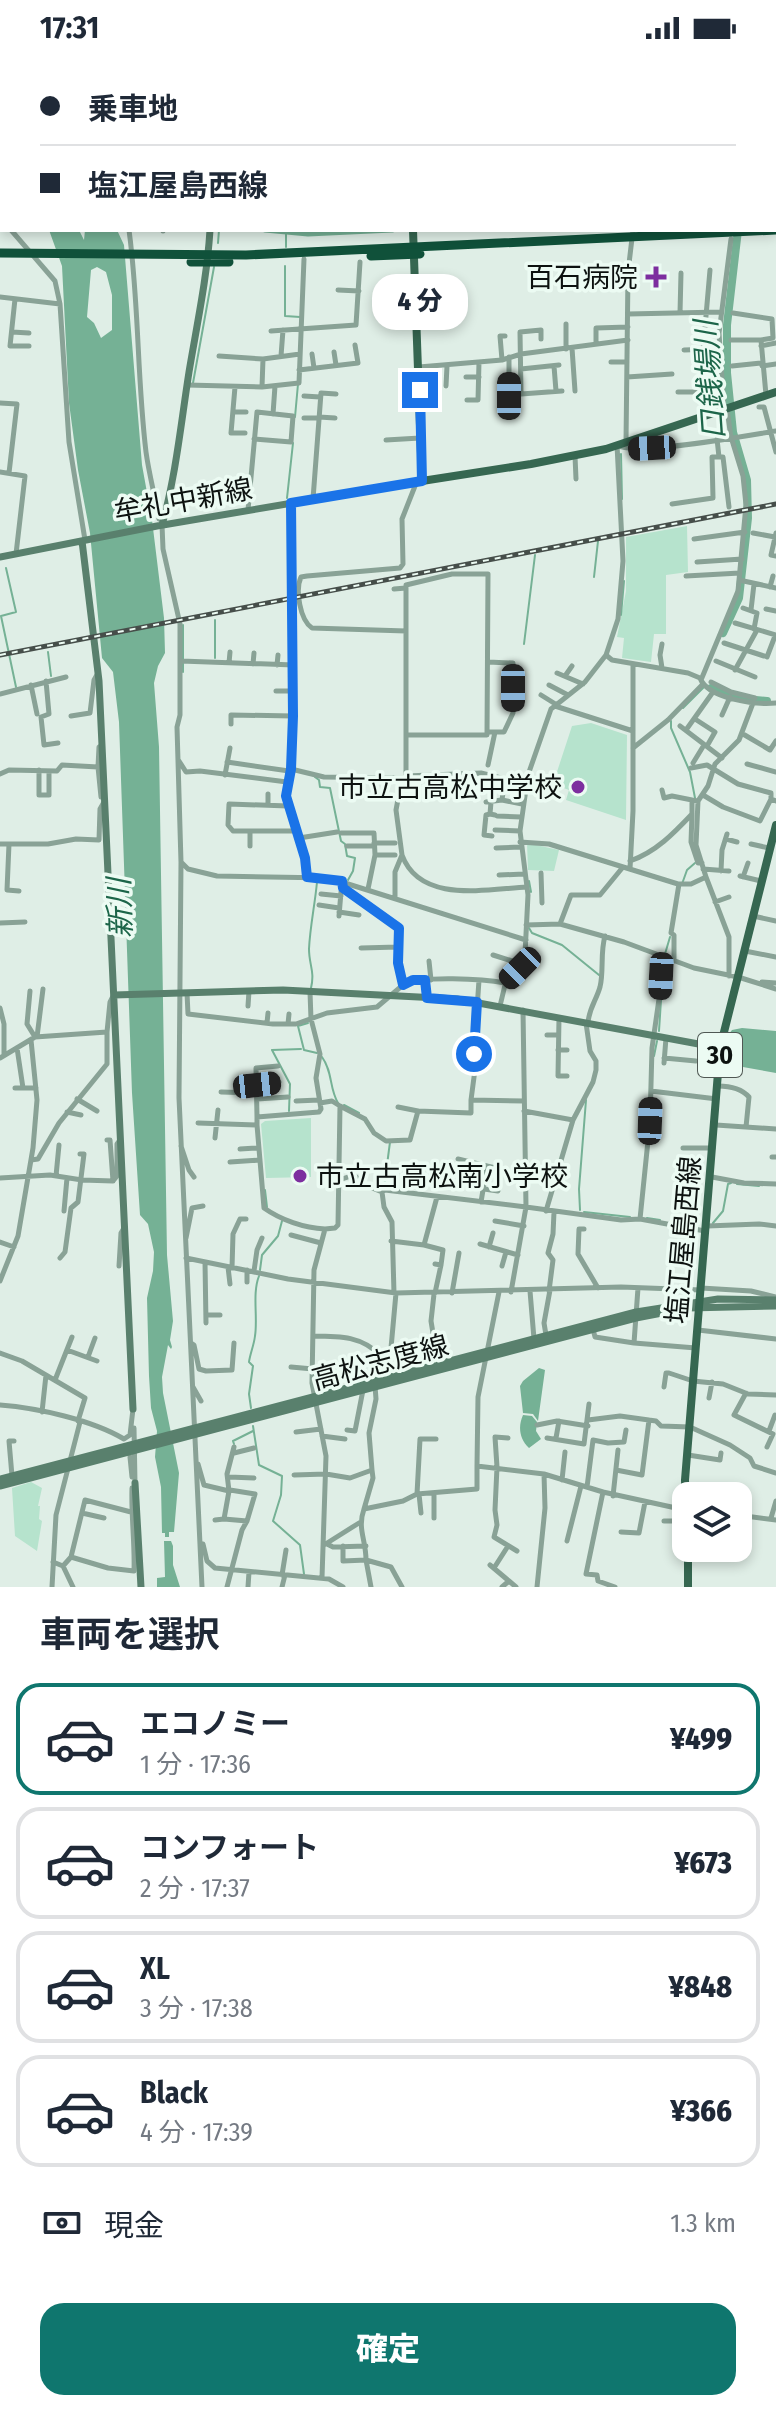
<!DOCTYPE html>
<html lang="ja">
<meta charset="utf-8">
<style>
body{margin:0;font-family:"Fira Sans Condensed","Noto Sans JP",sans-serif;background:#f2f2f3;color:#1f2937;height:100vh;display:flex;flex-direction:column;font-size:30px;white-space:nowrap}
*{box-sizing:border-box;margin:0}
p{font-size:26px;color:#747a83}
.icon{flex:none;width:44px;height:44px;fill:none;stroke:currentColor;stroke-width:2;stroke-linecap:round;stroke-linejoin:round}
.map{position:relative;height:1531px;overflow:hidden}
.drawer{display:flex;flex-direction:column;background:#fff;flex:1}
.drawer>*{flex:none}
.hud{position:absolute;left:0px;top:0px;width:776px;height:176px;box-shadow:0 4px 12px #0003;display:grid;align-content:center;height:176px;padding:0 40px;background:#fff}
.tools{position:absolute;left:672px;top:1426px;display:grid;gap:16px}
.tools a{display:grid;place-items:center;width:80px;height:80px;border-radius:16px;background:#fff;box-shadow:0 4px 12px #0003;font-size:40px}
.end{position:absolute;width:36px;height:36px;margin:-18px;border:10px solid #1a73e8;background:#fff;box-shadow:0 0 0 4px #fff}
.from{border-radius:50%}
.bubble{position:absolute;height:56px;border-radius:24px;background:#fff;box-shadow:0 4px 12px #0003;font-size:26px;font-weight:800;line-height:56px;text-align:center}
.car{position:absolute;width:24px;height:48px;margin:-24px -12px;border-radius:10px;box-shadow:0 0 6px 2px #0007;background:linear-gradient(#222 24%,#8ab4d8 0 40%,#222 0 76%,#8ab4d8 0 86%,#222 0)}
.hud b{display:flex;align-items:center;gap:28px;height:76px;font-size:30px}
.hud b+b{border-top:2px solid #e0e1e3}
.hud i{width:20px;height:20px;background:#1f2937}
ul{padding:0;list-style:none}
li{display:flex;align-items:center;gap:24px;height:112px;margin:0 16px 12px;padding:0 24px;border:4px solid #e0e1e3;border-radius:24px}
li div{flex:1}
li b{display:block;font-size:30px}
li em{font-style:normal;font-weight:800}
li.current{border-color:#0f766e}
li>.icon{width:72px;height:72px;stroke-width:1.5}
h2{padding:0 40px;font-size:36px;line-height:96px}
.pay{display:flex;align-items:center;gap:20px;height:88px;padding:0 40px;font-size:30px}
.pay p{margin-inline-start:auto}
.primary-button{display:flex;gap:16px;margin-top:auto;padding:16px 40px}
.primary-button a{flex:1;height:92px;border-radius:24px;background:#0f766e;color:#fff;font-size:32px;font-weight:800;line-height:92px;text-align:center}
.status{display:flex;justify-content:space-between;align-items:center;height:56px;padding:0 40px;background:#fff;direction:ltr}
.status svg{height:22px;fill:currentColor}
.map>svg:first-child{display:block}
</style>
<div class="status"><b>17:31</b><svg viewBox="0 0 49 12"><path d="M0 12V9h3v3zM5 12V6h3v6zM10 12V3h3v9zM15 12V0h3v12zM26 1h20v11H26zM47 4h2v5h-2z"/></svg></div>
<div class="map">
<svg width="776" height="1531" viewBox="0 0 776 1531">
<rect width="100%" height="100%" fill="#dfeee6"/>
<path fill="#b6e3cd" d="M687,470L688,516L666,519V578H654L651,606L622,602L624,582L617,581L626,535V481Z
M591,667L627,679L626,764L566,744L569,734L553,728L572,670Z
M527,787L559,794L554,815L528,814Z
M311,1062V1121L266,1122L261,1068L265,1065Z
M31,1426L42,1432L38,1450H40L39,1463L42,1465L37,1495L15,1480L12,1432Z"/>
<path fill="#75b195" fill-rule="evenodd" d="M49,174H79L84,184L85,174H117L124,189L142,409L152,464L164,562L165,597L158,610L154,627L159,691L167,1199L173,1265L170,1284L172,1291L171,1293L168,1289L162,1321L163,1337L179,1417L174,1476H169V1481H165V1477H162L161,1431L155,1401L157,1375L151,1352L149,1320L147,1242L153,1215L154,1196L148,1168L140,1159L132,1037L119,666L113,616L102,602L90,477L78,414L69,347L62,210ZM97,211L106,216L112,239V274L101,282L94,267L87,261L91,214Z
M742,972L776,975V1017L726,1008L729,978L732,974Z
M539,1312L545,1314L538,1365L533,1358L523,1357L520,1330L523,1325Z
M523,1359L532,1360L537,1366L536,1375L541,1383L529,1392C519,1383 518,1370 523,1359Z
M164,1485H171L173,1490V1509L180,1531H157V1522L165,1521Z"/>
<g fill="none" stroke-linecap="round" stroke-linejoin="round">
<path stroke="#75b195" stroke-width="2" d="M612,0L613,2
M218,187L219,174
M286,191V176
M285,210V260L300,261
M193,327L214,211
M295,361L298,328
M621,398L622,443
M287,442L293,387
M6,512L16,556L1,560L16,631
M594,521L598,485
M621,559L624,525
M183,569V616
M524,588L535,499
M48,596L51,620
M215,602V564
M683,652L704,631
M671,665V672L690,716L695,742
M289,710L290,648
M315,721L319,724L320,731L330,732L341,785L345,788L347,800L355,802L353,815L348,824
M529,825L531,836
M682,828L687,814L695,807
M529,872L532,877L562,889L599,919
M665,898L670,881
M311,932C315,915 309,909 309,893C310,871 315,848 317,826L330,825
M308,967L298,970L304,994L317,997
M659,975L661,944
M654,1000L657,985
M322,1001C333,1016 329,1032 338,1047
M344,1049L359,1057
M289,1055L290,1028L272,994L301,993
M737,1128L759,1130
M384,1132L390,1086
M265,1134L267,1151
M580,1154L579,1133L586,1044
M584,1156L630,1161
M647,1162L660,1164
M713,1167L723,1155L728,1128L731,1127
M260,1214L262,1199L278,1180L282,1165
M251,1352L249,1338L253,1310L249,1306C250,1298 254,1289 255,1280C258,1261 252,1238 259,1220
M253,1370L259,1409L282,1420L281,1439L273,1465L300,1489L304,1518
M234,1388L233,1385L253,1375"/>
<path stroke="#75b195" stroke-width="5" d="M265,174L308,178L392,174"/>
<path stroke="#75b195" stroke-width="8" d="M723,577L739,542L748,462L747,424L733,376L727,317V269L738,174
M711,632L745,643L767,645"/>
<path stroke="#89a296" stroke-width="5" d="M25,0L30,2
M214,0V2
M519,0L540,2
M628,0V2
M702,0L703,2
M108,2L113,0
M271,2L274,0
M328,2V0
M363,2L364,0
M563,2L564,0
M591,2V0
M651,2V0
M774,25L776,26
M0,162L2,164
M11,174L55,225L60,248
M129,174C139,247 137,322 146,396C149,418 155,440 159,463L163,464
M163,174V175
M338,234L359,235
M0,241L60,248L69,386L85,484
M15,243L10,290H29
M680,257L681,217
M733,257L772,263L773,282L761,284L766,339
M628,258L721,256
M566,268V293
M271,275L356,269L360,206
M12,276L29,277
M541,283V274L520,276L521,338L562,335
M731,284H761
M596,288V272L628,271
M761,290L776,287
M572,292L575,335
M684,294L714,293V300H720
M703,294L710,214
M334,296L336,309
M312,298L314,312
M219,300L263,303L262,331
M281,300L283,274
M263,303L300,298
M502,304L500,280H505
M611,306H627
M554,310L556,335
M732,310L761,307
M762,310L776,308
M419,311L502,304L521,298L628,284
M521,313L559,309
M299,314L358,307L355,289
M466,321H479
M627,321L672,318
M187,329L262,331L299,327L304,203
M446,330L447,310
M235,331L231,377H245
M678,336H703L707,359
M703,336L721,335
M304,340L320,341
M500,340H518
M509,340V301
M467,344H478L479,306
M0,347L17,348L9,417
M759,351H764L776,396
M724,353L719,277L731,183
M727,353L731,382
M233,356H246
M273,358L275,330
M319,361L335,362
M304,362H319
M717,383L719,401H723L729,451
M386,384L420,382
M626,386L628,216L633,174
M575,400L576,423
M0,416L25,420L16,498
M313,443L321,337L336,338
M291,448L293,660L291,713L286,740L305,802L307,821
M672,448L713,442L712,401H719
M248,454L257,356L293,360L291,386L254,383
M162,469L163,493L180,568V659L177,671L181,806L179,1042L202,1531
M753,477L775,481
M776,477L771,499L776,500
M694,483L745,476
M697,506L742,503
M686,520L740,517
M739,524L776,532
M770,531L773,520
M394,533L406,532
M743,552L757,557L754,573
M766,553L776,555
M751,554L754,528
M735,567L776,579
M406,575L312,572C300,564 295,534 301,521L307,520L400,512L403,508L402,463L417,425
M724,587L764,600
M662,588L660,599L662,612
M606,599L612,604L688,617L700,622C708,643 756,649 776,647
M767,601L775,580
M181,605L294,609
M716,605L755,621
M229,607L230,596
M253,608L254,597
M277,609L278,599
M735,614L757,574
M557,617L583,628
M565,620L572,610
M701,624L738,535L746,449L743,420L731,381
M46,625L49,658L41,661L44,689L58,687
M711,626L731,636L755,642
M31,629L37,658
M549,629L568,639
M276,635H294
M0,638L66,621
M541,639L557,649
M555,650L633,675
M722,659L730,641
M71,660L90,657L94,624L98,617
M695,663L715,676L707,690
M231,668V659L293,660
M680,670L722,702
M686,674L713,636
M487,676H504L513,657V607L488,606
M743,678L770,694L776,685
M633,692L668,664L703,628
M179,705L186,716L200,715L287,726
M227,706L289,715
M693,707L704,689
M747,708L776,716
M488,709L495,676
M98,711L99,691L102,689
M691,712L707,709L738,728L771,737V743L776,745
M291,713L324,721L406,722V529L452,518H488L487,679H406
M39,714V739H49V715
M0,718L9,714L57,715L62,709L98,711L101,741
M225,719L230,692
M406,720L481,717L505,723L502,744L522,748
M402,722L396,754L402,799
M662,734L664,742L672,740L692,744
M703,739L723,751L760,765L771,743
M486,746L502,744
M491,746L490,758L495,759
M268,749V738
M288,750L229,748L228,769L233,775H296
M490,758L486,759L484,779L492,780
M692,758L691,786L698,807H702
M497,760L521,761
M495,774L520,775
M341,777H374L375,799L368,833
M299,782L337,776
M726,783L737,786
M520,786L549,788L678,828H691L706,821L696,789L698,745L708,730L715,708L739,684L753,647
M374,787H395
M0,788H48L76,783L99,784L100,753L104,746
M9,788L7,834L19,835
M751,788L769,792
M250,790V776
M347,790H374
M496,792L520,791
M375,799H395
M630,805C656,796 674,777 692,758V744L698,745
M182,807L188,813L217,820L329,822L526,884
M630,813L633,755V608
M703,813L729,815
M721,815L722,794L727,778
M541,817L542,847
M499,819L524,818
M740,820L761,825
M706,821L729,881V920
M743,821L748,807
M321,838L341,840
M395,842V816L402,799C420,848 486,833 527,831
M715,846L729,841
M319,849L339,852
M339,856L359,859
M339,860L341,836L344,833
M753,860L776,865
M0,867L25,866
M560,868L571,839H600L623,811
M526,869L560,868L624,886L694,912L738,921L776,933
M361,892L398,891
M745,895L776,901
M493,899L522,908
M429,905L431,924
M674,905V879L671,877L679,828
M425,924L427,942
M762,926L776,927
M403,929C421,919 484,923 505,927
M30,935L27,968L35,981
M310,936L311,963L320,998L316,1022L321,1053L319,1056L257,1061V1069L264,1152C281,1164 304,1172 325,1173L314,1214L312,1327L326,1400L322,1522
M187,937L188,958L273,968H296L327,957L377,951L403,929L398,907L399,872L343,832L342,825
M248,950L249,935
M500,950L505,929L520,912L525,898L528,839L520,775L528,719L551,653L585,626L606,599L618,563L623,505L617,389C633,401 750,379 776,375
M0,952L4,968V998
M559,962L558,1020H567
M267,967L268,957
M588,967C589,952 596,945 600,931C604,915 600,897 605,880
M288,968L289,958
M547,979H558
M37,981L43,933
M17,992L23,1032
M558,994H567
M0,1002L35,981L107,976L110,946L113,940
M664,1002L696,1005
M664,1007L666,982
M257,1029L279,1026
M718,1030C730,1030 741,1032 749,1041L746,1071
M15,1032H36
M651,1035L717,1043
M221,1036L257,1037
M77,1043L97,1055
M257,1043L288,1041
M471,1044L476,1006L474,998L479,924
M296,1045L319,1044
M320,1047L332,1045L340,1050L338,1169L335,1172L325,1173
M340,1050L365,1063L374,1077L386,1085L410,1084L418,1055L398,1051
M418,1055L471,1057V1044L524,1045
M524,1055L573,1064L546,1155
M67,1056L81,1059
M257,1061L256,1012L278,1010
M573,1064L593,1026L596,1014V1005L590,995L586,967
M198,1067L257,1069
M716,1069L776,1073
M215,1082L218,1054
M107,1084H110L113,1125
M181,1090L189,1114L194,1121
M683,1092H713
M240,1093L258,1092
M772,1101H776
M458,1103L487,1110L481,1146
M31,1104L38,1103L59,1067L107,1008V976
M230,1106L260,1104
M487,1110L500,1113
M56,1120L59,1089
M712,1121L744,1127L776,1128
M0,1122L50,1119L82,1124L113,1125L117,1120V1088L120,1084
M339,1124L354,1119L365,1129L382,1136
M484,1133L498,1135
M64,1155L67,1122
M640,1163L705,1175
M495,1165L524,1170
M707,1170L759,1168L776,1170
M584,1173H579L578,1198L598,1232
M291,1179L321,1187
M186,1182L192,1152L203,1150
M391,1185L424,1189L437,1141
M0,1186L14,1191
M480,1188L518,1199
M424,1189L443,1194L441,1209
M489,1191L493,1177
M60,1202L65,1196L71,1152L78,1146L84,1098H80
M186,1202L288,1223L396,1237L621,1231L701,1234
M205,1206L206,1267
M119,1210L121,1177L124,1172
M502,1210L506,1196
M228,1211L230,1228
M232,1212L233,1178L240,1163H246
M254,1215L257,1194L262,1182
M0,1225L18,1180L33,1092L37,1044L31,984
M247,1226V1214
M701,1232L751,1235L776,1241
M530,1235L534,1283
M549,1235L553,1204L548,1197L553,1178L554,1156
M499,1236L478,1341L477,1410L544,1418L545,1452L537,1531
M511,1236L526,1151L621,1164L640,1163L650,1065L652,992L665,901
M394,1237L392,1166L384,1151L382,1136L385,1134L526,1151L523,954
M435,1237L441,1209L435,1208
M452,1237L459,1197
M434,1238L431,1265L438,1308
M206,1259H220
M593,1273L595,1281L634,1287L696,1292
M698,1274L776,1283
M546,1279L544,1267L550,1234
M313,1280C340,1280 363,1280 382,1301L378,1323
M191,1287L194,1289L199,1313L206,1315L232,1314L234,1287
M634,1287L638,1232
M67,1294L97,1305
M0,1297L22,1305L85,1342L78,1365
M88,1301L95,1282
M382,1303L388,1299L391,1292L396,1237
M291,1311L313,1313
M55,1324L72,1281
M193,1331L201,1345
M664,1331L666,1317H669L693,1325L723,1328L748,1338L776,1339
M746,1337L734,1359L773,1378L767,1391
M709,1342L712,1326
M0,1349C38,1352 92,1364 124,1383L130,1379L133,1353
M42,1356L46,1319
M588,1364L620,1360L656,1365L661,1370L690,1371L730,1389L750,1402L754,1410L776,1417
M537,1369L557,1365L588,1370
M134,1372L135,1427
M347,1374L355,1375L363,1334
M769,1375L775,1359
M296,1376L321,1373
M322,1380L345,1383
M508,1382L495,1381L497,1411L495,1454L497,1469L494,1481L517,1495
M547,1382L584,1388L589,1348
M556,1382L559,1365
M234,1397L254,1392
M688,1399L720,1404L721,1397
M130,1401L132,1421
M198,1408L204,1429L229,1435L227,1418L234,1391
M372,1414L369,1377L376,1343L375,1330
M616,1414L642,1419L649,1364
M544,1418L603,1436L586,1518L597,1519L598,1525L615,1531
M294,1419L326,1418L350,1422L372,1414L373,1422L364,1453
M12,1420L9,1385H14
M229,1421L254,1422
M562,1424L565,1396
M587,1431L593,1384L608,1387L624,1386L626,1374
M229,1435L224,1463L247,1465L255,1438L230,1434
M603,1436L676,1452L684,1456
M434,1437V1462
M417,1438L420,1383H436
M419,1438L421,1457
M613,1440L618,1394
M82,1457L104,1462
M738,1459L776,1464
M771,1462L776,1445
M215,1464L224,1463
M664,1465H686
M621,1476L639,1477L645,1446
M567,1485L581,1430
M203,1488L207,1505L215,1512L329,1523L343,1531
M327,1488L333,1491L366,1490
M739,1488H743L746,1460
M324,1489L359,1467
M343,1490V1505L366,1504C366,1483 357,1473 364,1453L403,1445L417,1438L477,1433V1410
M71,1501L85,1444L131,1456
M53,1506L63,1510L71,1501L108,1512L134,1515C135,1487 131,1460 132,1432
M490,1509L509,1525
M63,1510L73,1531
M494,1512L508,1490
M282,1519L286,1494
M52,1531L56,1459L80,1366
M227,1531L242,1474L247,1465
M248,1531L249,1516
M282,1531L285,1519
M371,1531L366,1504L391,1511L402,1531
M502,1531L509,1525L516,1531"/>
<path stroke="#59806d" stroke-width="7" d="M142,0L144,2
M767,2V0
M162,469C176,419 181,367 189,316C197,268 207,222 210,174
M82,485L99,625L133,1353
M0,501L157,470L422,425
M114,939L283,934L457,943L720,992
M0,1423L636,1256L718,1243L776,1244
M135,1427L141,1531
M0,1430L636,1262L688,1252L776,1250"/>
<path stroke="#366751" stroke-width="8" d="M415,2V0
M413,174L422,425L531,408L606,393L776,336
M686,1464L685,1424L720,992L776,769
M688,1531V1492"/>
<path stroke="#10513a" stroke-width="9" d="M0,197L246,199L776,174
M371,200L420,198
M191,206H229"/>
<g stroke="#464e4a" stroke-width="5">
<path id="rail" d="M460,0L480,2
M411,2L418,0
M774,38L776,39
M0,153H2
M0,599L776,448"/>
</g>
<use href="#rail" stroke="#ecfbf3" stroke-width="2" stroke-dasharray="6" stroke-linecap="butt"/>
</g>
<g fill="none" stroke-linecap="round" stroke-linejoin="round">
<path stroke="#1a73e8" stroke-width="10" d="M420,334L422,425L291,447L293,660L291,713L286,740L305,802L307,821L342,825L343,832L399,872L398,907L403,929L413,924H425L427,942L477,946L474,998"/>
</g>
<g fill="#7d2e9f" stroke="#ecfbf3" stroke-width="3">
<path d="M652 209h8v8h8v8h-8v8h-8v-8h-8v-8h8z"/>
<circle cx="578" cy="731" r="8"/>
<circle cx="300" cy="1120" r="8"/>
</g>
<g text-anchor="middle" stroke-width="7" stroke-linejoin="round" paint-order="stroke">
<rect fill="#ecfbf3" stroke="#505854" stroke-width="2" x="698" y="977" width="44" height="44" rx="6"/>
<g font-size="26" font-weight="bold" fill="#0d1210">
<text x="720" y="1008">30</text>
</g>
<g font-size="28" fill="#0d1210" stroke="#ecfbf3" text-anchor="end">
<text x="638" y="231">百石病院</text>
<text x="562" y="741">市立古高松中学校</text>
<text x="316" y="1130" text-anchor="start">市立古高松南小学校</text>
</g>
<g font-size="28" fill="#0d1210" stroke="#ecfbf3">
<text transform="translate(183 444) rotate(-10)" y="10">牟礼中新線</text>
<text transform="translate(683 1184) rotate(-85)" y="10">塩江屋島西線</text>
<text transform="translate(380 1306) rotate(-15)" y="10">高松志度線</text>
</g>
<g font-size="30" font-style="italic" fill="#1c6549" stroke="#ecfbf3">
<text transform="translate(710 324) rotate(-94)" y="10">口銭場川</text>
<text transform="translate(120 852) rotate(-92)" y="10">新川</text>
</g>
</g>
</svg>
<div class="tools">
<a><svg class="icon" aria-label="layers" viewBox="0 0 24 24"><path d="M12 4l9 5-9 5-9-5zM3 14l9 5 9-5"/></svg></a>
</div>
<i class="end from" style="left:474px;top:998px"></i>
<i class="end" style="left:420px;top:334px"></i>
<div class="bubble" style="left:372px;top:218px;width:96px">4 分</div>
<i class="car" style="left:509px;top:340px;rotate:0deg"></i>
<i class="car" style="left:652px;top:392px;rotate:267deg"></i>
<i class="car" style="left:513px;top:632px;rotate:180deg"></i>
<i class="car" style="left:520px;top:912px;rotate:225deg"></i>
<i class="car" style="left:661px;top:920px;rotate:183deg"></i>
<i class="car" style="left:257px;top:1029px;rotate:84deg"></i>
<i class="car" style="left:650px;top:1065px;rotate:2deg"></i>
<div class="hud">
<b><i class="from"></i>乗車地</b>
<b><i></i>塩江屋島西線</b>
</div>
</div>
<section class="drawer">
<h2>車両を選択</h2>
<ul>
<li class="current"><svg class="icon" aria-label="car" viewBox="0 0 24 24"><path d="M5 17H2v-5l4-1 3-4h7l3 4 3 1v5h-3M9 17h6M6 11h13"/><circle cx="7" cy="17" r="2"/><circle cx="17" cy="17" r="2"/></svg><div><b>エコノミー</b><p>1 分 · 17:36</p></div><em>¥499</em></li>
<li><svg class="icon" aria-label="car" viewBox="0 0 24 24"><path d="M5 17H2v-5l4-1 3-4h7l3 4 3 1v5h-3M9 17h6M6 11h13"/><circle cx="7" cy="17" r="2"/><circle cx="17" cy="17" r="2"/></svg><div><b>コンフォート</b><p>2 分 · 17:37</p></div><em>¥673</em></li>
<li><svg class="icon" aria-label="car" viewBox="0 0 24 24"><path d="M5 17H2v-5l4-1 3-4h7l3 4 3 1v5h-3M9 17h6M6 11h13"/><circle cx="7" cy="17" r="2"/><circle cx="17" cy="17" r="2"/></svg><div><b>XL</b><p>3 分 · 17:38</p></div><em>¥848</em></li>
<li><svg class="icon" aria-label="car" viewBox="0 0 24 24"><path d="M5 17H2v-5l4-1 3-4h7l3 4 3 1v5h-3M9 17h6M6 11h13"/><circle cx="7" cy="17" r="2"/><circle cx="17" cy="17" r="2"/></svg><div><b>Black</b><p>4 分 · 17:39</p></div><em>¥366</em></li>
</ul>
<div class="pay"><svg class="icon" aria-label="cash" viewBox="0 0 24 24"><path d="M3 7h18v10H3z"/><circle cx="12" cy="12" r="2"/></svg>現金<p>1.3 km</p></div>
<div class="primary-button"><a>確定</a></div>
</section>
